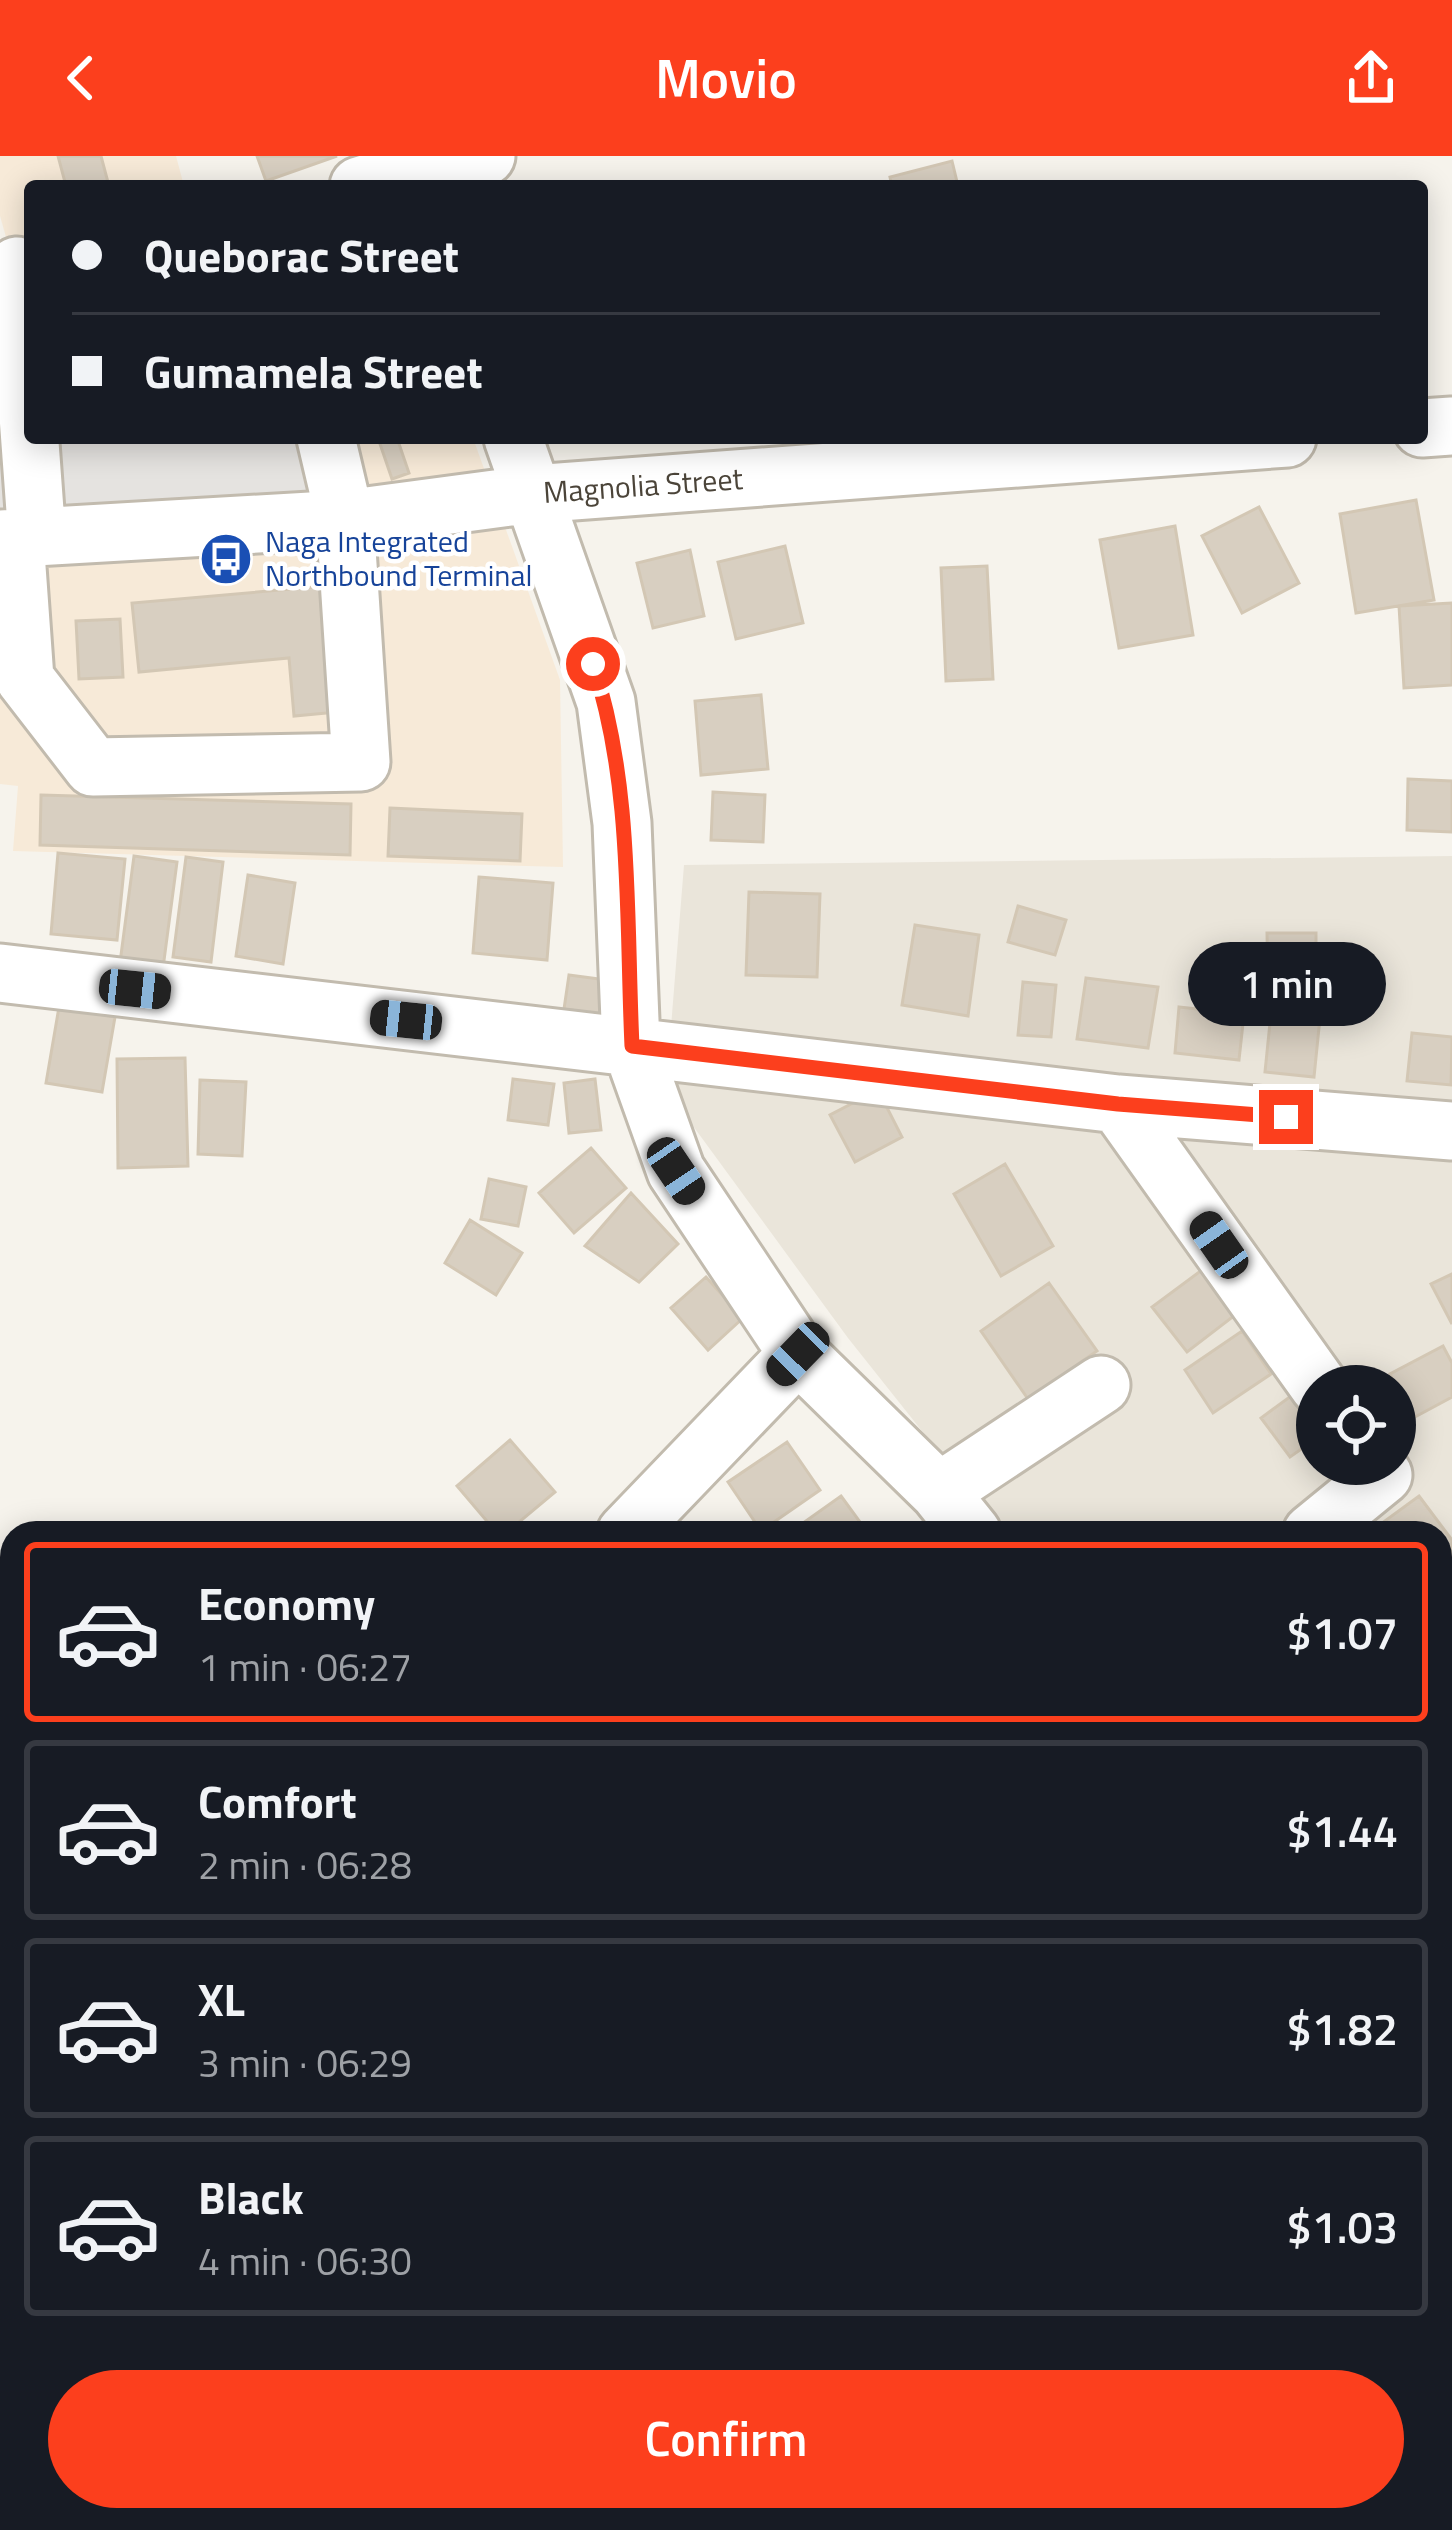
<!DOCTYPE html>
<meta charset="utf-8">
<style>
body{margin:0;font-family:"Titillium Web",sans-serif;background:#20242c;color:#f1f3f6;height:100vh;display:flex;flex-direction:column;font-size:45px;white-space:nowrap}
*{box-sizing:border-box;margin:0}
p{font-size:39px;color:#9ea1a6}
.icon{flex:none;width:66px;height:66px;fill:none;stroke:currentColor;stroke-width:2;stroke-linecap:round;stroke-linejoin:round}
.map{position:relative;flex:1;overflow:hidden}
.details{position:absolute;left:0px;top:1365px;width:1452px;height:1011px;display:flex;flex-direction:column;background:#171b24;border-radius:36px 36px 0 0;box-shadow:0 6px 30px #0003}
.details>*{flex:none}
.guide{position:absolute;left:24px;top:24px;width:1404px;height:264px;border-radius:12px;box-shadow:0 6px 30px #0003;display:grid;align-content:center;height:264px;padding:0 48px;background:#171b24}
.tools{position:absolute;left:1296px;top:1209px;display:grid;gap:24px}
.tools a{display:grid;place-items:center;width:120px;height:120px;border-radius:50%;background:#171b24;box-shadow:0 6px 30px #0003;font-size:60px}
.end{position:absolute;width:54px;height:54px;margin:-27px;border:15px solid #fc3f1d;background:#fff;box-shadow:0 0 0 6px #fff}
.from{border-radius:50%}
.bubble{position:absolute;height:84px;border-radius:42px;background:#171b24;box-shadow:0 6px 30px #0003;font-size:39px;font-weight:600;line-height:84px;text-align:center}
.car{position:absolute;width:36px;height:72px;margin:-36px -18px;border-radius:15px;box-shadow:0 0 9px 3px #0007;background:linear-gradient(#222 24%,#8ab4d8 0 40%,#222 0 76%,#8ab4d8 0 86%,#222 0)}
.guide b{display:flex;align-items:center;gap:42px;height:114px;font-size:45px}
.guide b+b{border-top:3px solid #363941}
.guide i{width:30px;height:30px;background:#f1f3f6}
ul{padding:21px 0 0;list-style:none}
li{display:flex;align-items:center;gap:36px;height:180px;margin:0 24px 18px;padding:0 24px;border:6px solid #363941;border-radius:12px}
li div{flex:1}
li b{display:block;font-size:45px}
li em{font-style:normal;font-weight:600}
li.current{border-color:#fc3f1d}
li>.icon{width:108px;height:108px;stroke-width:1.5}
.primary-button{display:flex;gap:24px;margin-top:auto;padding:24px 48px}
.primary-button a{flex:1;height:138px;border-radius:72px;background:#fc3f1d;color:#fff;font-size:48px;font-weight:600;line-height:138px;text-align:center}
header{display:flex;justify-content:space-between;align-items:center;height:156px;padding:0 48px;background:#fc3f1d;color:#fff;font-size:54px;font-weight:600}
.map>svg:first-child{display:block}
</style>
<header><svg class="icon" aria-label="back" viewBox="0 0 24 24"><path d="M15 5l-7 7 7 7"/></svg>Movio<svg class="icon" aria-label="share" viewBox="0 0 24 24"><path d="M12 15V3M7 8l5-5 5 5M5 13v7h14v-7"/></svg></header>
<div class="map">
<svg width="1452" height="2374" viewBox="0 0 1452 2374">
<rect width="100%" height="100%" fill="#f6f3ec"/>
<path fill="#eae5da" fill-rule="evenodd" d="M1452,700V1738L1440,1749V1377H1003L848,1182L666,933L684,709ZM1317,1230H1395V1308H1317Z"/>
<path fill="#f7ead8" d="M0,0H176L184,30H30V82L8,88L0,60Z
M0,94L30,282H473L560,524L563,711L13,695L18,630L0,628Z"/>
<path fill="#e5e3e0" d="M0,135L30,282H299L316,342L0,365Z"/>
<path fill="#d8cfc1" stroke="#d3c7b4" stroke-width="3" d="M58,0H101L109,30H66Z
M257,0H337L266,25Z
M952,5L958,30H892L890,21Z
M378,282H397L409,317L392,323Z
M1416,344L1434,444L1356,457L1340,358Z
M1259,351L1299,427L1242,457L1202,380Z
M1175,370L1193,479L1119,492L1100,384Z
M785,390L803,467L736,483L718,406Z
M690,394L704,460L653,472L637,407Z
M987,410L993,523L946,525L941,412Z
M326,430L338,556L294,560L289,502L139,516L132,447Z
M1452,447V529L1404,532L1399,450Z
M120,463L123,521L79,523L76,465Z
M761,539L768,613L701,619L695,545Z
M1408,623L1452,625V676L1407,674Z
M713,636L765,639L763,686L711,684Z
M41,639L351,648L350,699L40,689Z
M390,652L522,658L520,705L388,700Z
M58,697L125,703L117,784L51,778Z
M134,700L177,706L161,827L118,822Z
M186,701L223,706L211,806L173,801Z
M248,719L295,727L283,808L236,800Z
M479,721L553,727L547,804L473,797Z
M749,736L820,738L817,821L746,819Z
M1018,750L1066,764L1055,799L1008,786Z
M915,769L979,779L968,860L902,849Z
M1267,777H1316V829H1268Z
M569,819L622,826L618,861L564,853Z
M1086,822L1158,831L1148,892L1077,883Z
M1023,826L1056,829L1051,881L1018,879Z
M1272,847L1321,852L1314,921L1265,916Z
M59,851L115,861L102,936L46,927Z
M1179,851L1244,858L1239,904L1175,897Z
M1412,877L1452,881L1451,929L1407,925Z
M185,902L188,1010L118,1012L117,903Z
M513,923L554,928L548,969L508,964Z
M595,923L601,974L569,977L564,927Z
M200,924L246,926L242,1000L198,998Z
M878,934L902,981L855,1006L830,959Z
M591,992L626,1032L574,1077L539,1037Z
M1005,1008L1053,1090L1001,1120L954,1038Z
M489,1023L526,1031L518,1070L481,1063Z
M631,1037L678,1088L639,1126L585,1090Z
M470,1064L522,1097L496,1139L445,1107Z
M1206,1111L1239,1156L1187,1196L1152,1151Z
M1452,1118V1168L1431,1128Z
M706,1121L743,1162L708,1194L671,1152Z
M1049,1127L1097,1195L1028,1243L981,1175Z
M1242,1175L1271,1218L1213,1257L1185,1214Z
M1443,1190L1452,1207V1241L1413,1262L1390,1218Z
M1302,1232L1317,1253V1282L1290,1301L1261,1262Z
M510,1284L555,1336L506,1377H497L457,1330Z
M787,1286L820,1334L761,1375L728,1326Z
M841,1340L868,1377H789Z
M1419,1340L1452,1384V1429L1440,1437V1377H1383L1378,1370Z
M1374,2364H1416L1421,2374H1357Z"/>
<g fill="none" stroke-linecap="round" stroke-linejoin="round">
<g stroke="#c2bbae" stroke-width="63">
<path id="minor" d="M359,30L413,13L486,0
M17,110L37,382
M1422,272L1452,270
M513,282L606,546L622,667L631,889L676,1015L798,1198L939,1336L972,1377
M0,383L345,363L533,338L1287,282
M15,383L25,523L93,611L361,606L345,363L326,282
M0,817L1118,948L1452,975
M1118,948L1319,1230
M939,1336L1101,1229
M626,1377L798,1198
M1312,1377L1383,1319L1375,1308
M1440,1667L1452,1658
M1440,1953L1452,1967"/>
</g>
<use href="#minor" stroke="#fff" stroke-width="57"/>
</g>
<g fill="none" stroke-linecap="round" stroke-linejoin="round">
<path stroke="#fc3f1d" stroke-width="15" d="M593,508C633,628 626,764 632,890L1118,948L1286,961"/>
</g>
<defs>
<g id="bus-disc" transform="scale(2.7)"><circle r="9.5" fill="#1a4fb4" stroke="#fff"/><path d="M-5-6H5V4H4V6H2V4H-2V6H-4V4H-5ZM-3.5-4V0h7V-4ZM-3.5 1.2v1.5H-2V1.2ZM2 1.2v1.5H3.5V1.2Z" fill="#fff"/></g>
</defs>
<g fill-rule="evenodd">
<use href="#bus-disc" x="226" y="403"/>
</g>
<g text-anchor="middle" stroke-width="9" stroke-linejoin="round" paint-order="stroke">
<g font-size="30" fill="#4b4439" stroke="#fff">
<text transform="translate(643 330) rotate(-4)" y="10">Magnolia Street</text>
</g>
<g font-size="30" fill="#164399" stroke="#fff" text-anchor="start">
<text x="265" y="396">Naga Integrated<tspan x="265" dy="34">Northbound Terminal</tspan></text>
</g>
</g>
</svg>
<div class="tools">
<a><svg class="icon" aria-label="locate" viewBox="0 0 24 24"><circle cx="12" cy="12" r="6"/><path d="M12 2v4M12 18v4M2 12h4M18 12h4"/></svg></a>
</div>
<i class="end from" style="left:593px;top:508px"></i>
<i class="end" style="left:1286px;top:961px"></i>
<div class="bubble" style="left:1188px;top:786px;width:198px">1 min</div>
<i class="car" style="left:135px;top:833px;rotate:96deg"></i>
<i class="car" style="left:406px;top:864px;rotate:276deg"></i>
<i class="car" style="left:676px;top:1015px;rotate:146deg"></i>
<i class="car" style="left:1219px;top:1089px;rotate:325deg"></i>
<i class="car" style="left:798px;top:1198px;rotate:224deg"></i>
<div class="guide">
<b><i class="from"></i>Queborac Street</b>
<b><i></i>Gumamela Street</b>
</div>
<section class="details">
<ul>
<li class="current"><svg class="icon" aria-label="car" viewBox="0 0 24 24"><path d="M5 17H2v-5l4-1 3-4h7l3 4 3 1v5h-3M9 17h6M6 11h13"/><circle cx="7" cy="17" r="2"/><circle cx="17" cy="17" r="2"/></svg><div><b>Economy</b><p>1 min · 06:27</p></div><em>$1.07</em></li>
<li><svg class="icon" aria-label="car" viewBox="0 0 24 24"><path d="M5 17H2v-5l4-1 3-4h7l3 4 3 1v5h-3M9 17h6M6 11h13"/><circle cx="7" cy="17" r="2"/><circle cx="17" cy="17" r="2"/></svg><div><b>Comfort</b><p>2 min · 06:28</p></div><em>$1.44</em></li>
<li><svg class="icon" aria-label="car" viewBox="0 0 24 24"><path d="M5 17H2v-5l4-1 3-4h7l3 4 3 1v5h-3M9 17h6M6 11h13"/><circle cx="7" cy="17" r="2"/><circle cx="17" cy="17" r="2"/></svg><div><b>XL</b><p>3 min · 06:29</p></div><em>$1.82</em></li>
<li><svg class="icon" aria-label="car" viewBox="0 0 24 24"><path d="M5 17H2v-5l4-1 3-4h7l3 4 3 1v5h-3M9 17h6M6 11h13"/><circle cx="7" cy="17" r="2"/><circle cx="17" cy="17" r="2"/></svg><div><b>Black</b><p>4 min · 06:30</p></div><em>$1.03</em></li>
</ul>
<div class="primary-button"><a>Confirm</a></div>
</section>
</div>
